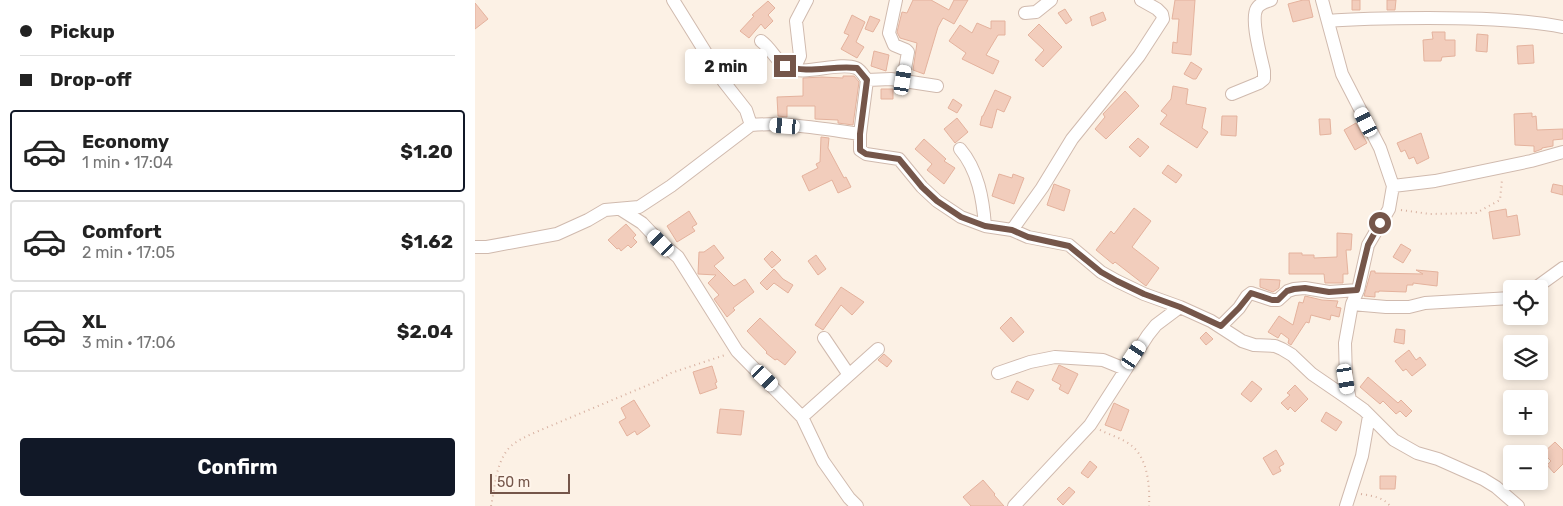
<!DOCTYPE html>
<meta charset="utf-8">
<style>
body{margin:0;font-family:Rubik,sans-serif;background:#f2f2f2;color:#222;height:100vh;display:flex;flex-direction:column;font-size:19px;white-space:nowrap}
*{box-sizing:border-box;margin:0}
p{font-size:16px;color:#767676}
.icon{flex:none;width:28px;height:28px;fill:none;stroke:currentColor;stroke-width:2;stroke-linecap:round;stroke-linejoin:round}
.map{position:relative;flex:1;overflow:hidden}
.panel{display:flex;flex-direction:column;background:#fff;width:475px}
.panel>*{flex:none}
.guide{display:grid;align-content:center;height:110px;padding:0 20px;background:#fff}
.controls{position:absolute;left:1028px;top:280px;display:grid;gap:10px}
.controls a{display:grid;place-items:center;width:45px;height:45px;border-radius:5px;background:#fff;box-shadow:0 2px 8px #0003;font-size:25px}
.scale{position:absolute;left:15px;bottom:12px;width:80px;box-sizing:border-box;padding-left:5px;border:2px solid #75564a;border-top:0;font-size:14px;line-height:18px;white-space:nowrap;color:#75564a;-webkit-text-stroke:4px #fff5eb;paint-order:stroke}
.end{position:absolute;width:22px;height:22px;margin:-11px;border:6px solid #75564a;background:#fff;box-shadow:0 0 0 2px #fff}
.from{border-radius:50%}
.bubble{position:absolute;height:35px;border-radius:5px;background:#fff;box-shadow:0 2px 8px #0003;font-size:16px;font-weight:700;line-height:35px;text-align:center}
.car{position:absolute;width:15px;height:30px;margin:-15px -8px;border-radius:6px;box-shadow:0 0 4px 1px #0007;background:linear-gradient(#fff 24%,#345 0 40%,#fff 0 76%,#345 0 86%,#fff 0)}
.guide b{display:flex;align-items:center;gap:18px;height:48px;font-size:19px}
.guide b+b{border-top:1px solid #e0e0e0}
.guide i{width:12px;height:12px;background:#222}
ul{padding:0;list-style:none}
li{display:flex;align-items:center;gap:15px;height:82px;margin:0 10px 8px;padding:0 10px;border:2px solid #e0e0e0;border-radius:5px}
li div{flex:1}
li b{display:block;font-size:19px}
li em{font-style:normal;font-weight:700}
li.current{border-color:#111827}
li>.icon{width:45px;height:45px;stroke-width:1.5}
.button{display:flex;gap:10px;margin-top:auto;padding:10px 20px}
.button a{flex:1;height:58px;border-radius:5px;background:#111827;color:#fff;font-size:20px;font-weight:700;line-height:58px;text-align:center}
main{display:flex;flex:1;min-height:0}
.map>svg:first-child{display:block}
</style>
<main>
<section class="panel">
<div class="guide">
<b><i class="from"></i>Pickup</b>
<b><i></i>Drop-off</b>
</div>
<ul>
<li class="current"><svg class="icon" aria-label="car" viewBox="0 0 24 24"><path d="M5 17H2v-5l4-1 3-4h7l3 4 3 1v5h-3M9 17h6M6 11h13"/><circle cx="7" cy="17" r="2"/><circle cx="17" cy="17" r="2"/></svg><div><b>Economy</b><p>1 min · 17:04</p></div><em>$1.20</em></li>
<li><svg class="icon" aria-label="car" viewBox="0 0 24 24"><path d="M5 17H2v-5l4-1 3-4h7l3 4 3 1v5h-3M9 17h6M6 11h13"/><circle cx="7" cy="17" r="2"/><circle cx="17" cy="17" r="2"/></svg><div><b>Comfort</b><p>2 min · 17:05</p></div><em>$1.62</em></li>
<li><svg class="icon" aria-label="car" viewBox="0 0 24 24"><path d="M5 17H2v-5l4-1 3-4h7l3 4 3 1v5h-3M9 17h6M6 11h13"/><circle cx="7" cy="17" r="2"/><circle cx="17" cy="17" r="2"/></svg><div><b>XL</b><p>3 min · 17:06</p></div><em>$2.04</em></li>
</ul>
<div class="button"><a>Confirm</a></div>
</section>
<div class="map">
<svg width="1088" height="506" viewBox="0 0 1088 506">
<rect width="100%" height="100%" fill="#fcf1e5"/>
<path fill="#f2cdbc" stroke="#e4b29d" d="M438,0H456L474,10L479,0H493L479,24L468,18L463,27L449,74L438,70L442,43L425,38L422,32L427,12L432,13Z
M700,0H720L716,55L697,53L698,42L702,43L704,19H697Z
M828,0H834L838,17L818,22L813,4Z
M877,0H885V10H877Z
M912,0H921L920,10H912Z
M293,1L300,8L293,15L298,21L290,29L286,24L274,38L265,31L279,16L277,15Z
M0,3L13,19L0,29Z
M590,9L597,20L591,24L583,13Z
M628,12L631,20L617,26L615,17Z
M377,15L390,22L381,42L389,47L382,58L366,49L374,35L369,33Z
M395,16L405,20L398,32L390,29Z
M516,21H530V35H523L511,55L524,61L518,74L487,59L491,53L474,41L485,25L497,33L502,23L516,29Z
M564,24L587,47L568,67L560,60L569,50L553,35Z
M957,32H970V40H980V56L967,57L966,61H949L948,40L958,39Z
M1002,34L1013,35L1012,52L1001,51Z
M1058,45L1059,63L1043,64L1042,46Z
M399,51L414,55L411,71L396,66Z
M716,62L727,69L721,79H718L709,74Z
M368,76H379L384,82L378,125L363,123V120L340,119V106H312V117L303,116L302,97L328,96V78L347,77L368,78Z
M698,86L713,89L711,104L731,108L727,128L733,132L722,148L685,124L692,115L686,111L696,99Z
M406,89H418V99H406Z
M520,90L536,97L529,112L522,109L517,128L505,125L507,116H508Z
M650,91L664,106L631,139L620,129L630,117L628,114Z
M478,99L487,105L482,113L473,108Z
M1057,113V117L1061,116L1062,130L1088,129V139L1078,140V146L1067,148V149L1059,152V146L1040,145L1039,114Z
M747,116H762L761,136L746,135Z
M482,118L493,132L480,143L469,129Z
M844,119H855L856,134L845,135Z
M881,123L892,143L880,150L869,130Z
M946,133L954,158L942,164L939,157L934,159L930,150L926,152L922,143Z
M346,137L354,138L353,148L369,178L371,177L376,187L363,193L357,180L334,191L327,176L343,168L341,164L345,162Z
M663,138L674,147L665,157L654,147Z
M449,139L471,159L469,161L480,168L469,184L452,170L457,164L440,149Z
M693,165L707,175L701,183L687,173Z
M524,174L537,178L538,174L549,178L539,204L517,196Z
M579,184L595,190L589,211L572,205Z
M1078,184L1088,186V195L1076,192Z
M659,208L676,221L657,247L684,268L671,286L640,262L638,264L621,250L636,231L639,234Z
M1031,209L1032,217L1042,215L1045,235L1018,239L1014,212Z
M214,211L222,224L217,227L220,231L202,242L192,226Z
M151,224L161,235L158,238L162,242L156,248L153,245L146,251L144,248L142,249L133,240Z
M862,233L877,234L876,250H871L873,274H868V283H850L849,274H814V253H827V255H839V258L862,257Z
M926,244L936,250L928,263L918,257Z
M239,245L249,258L239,266L259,286L270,279L279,292L258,308L260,310L252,317L239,299L244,295L233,283L241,275L223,274L224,252H229Z
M297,251L306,260L297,268L289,259Z
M341,255L351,269L343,275L333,261Z
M299,269L308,279L318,285L313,293L299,283L292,290L285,283Z
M941,270L963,272L962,286L938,283V285H932L931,292L904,291V292H900V297L889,296L896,271H900V273L948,274Z
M785,279L805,280L804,288L798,292L785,287Z
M366,287L389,302L377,315L366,305L348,330L340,325Z
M830,296L847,300L863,301L861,307L866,308L864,317L856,315L855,320L836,315L834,323L831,322L816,345L813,343L814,339L806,333L803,338L793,332L804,316L818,325L824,302L828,303Z
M536,317L549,332L538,342L525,328Z
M285,318L321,352L310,365L302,359L300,360L291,353L292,352L272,331Z
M921,329L930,330L929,344L919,342Z
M731,332L738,339L731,345L725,338Z
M934,350L941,360L945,357L951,365L937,376L931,369L928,371L920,361Z
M409,354L417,361L412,367L403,360Z
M584,365L603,374L593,394L584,389L586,385L577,380Z
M237,366L242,382L240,383L242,388L225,394L218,372Z
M893,377L923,403L926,400L937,411L931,417L925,411L921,414L908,401L905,404L885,387Z
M542,381L559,390L553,400L536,392Z
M777,381L787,389L776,402L766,394Z
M820,385L833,399L820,412L815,407L813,410L806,403L815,395L812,393Z
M159,400L175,426L162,435L160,431L152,436L144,422L151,418L146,408Z
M639,403L654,410L646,431L630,425Z
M245,409L269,411L266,435L242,433Z
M851,412L867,422L861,431L846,421Z
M1080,442L1088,450V464L1079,473L1072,465L1076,461L1068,453Z
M801,450L809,464L804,467L806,471L798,475L788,458Z
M615,461L622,467L613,478L606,473Z
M905,476H921L920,489H905Z
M508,480L520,494L519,495L529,506H496L488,497Z
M594,487L600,492L588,505L582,499Z"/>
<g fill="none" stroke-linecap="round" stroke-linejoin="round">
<g stroke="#d0baae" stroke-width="14">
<path id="minor" d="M198,0L249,82L271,110L276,125
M421,0L414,33L419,45L431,50L433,52L428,80
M847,0L867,74L905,148L918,186L914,209L893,245L883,290L877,304L870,343L871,379L875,400L889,410L919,440L942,453L963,459L1008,479L1021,487L1043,506
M550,13L561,12L576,0
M853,21C887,18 920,18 953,18C998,18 1044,19 1088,27
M286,41C296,48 302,62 311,67C329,77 363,61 381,68C386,70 389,76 392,80L385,134
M319,69L325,56L321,21L332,0
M392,80L416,79L462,86
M757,94L784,83L789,79V71C786,57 775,19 782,8C785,3 791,2 796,0
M485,149C503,170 508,199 510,226
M918,186L960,181L1056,161L1088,152
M145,209L167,223L186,243L203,257L262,351L327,417L348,461L374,498L382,506
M537,230L567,188L597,139L664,56L688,19L687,14L682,9L666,0
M0,247H12L82,234L113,220L130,210L164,207L196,186L276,125C312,122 349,129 385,134V150L391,154L424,159L447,187L462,201L486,217L510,226L537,230L553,237L594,245L626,272L642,281L669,294L705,307L736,321L767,341L779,345L800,346L807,349L817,355L837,374L875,400
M1059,289L1088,268
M877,304L911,307H934L950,303L1036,298
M746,326L764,308L772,296L776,293L797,300H803L813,291L819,289L830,288L854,292L883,290
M349,338L374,375
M523,373L555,362L580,357L628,360L650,369
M327,417L403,349
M539,506L615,425L673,335L681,325L705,307
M871,506L887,456L894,416"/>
</g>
<path stroke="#d7b0a0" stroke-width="2" stroke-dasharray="1 4" stroke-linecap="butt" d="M926,210L955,214L1001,213L1025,200L1027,180
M625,430C635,435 649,439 657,446C673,459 675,487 674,506
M886,494C898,496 908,497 915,506
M16,506C20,487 21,460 36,446C43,440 52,436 61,432L178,383L196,373L250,355"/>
<use href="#minor" stroke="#fff" stroke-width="12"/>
</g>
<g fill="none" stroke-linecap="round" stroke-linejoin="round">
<path stroke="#75564a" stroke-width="6" d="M310,66C334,74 358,65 382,68L392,80L385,134V150L391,154L424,159L447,187L462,201L486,217L510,226L537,230L553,237L594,246L626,272L642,281L669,294L705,307L746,326L764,308L776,293L797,300H803L812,291L819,289L830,288L854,292L882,290L893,245L905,223"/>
</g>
</svg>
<div class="controls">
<a><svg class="icon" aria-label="locate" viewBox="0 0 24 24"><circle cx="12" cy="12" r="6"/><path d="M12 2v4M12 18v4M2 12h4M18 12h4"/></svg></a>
<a><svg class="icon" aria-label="layers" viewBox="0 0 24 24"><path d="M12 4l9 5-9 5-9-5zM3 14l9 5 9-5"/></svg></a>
<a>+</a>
<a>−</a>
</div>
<div class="scale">50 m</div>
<i class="end from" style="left:905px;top:223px"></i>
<i class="end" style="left:310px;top:66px"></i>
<div class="bubble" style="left:210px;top:49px;width:82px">2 min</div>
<i class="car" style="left:428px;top:80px;rotate:9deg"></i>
<i class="car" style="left:891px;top:122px;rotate:333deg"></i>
<i class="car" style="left:310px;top:126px;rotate:275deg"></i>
<i class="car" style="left:186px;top:243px;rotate:316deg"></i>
<i class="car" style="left:659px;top:355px;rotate:34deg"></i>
<i class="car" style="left:290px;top:378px;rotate:134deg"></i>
<i class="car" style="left:871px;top:379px;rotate:170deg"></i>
</div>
</main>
